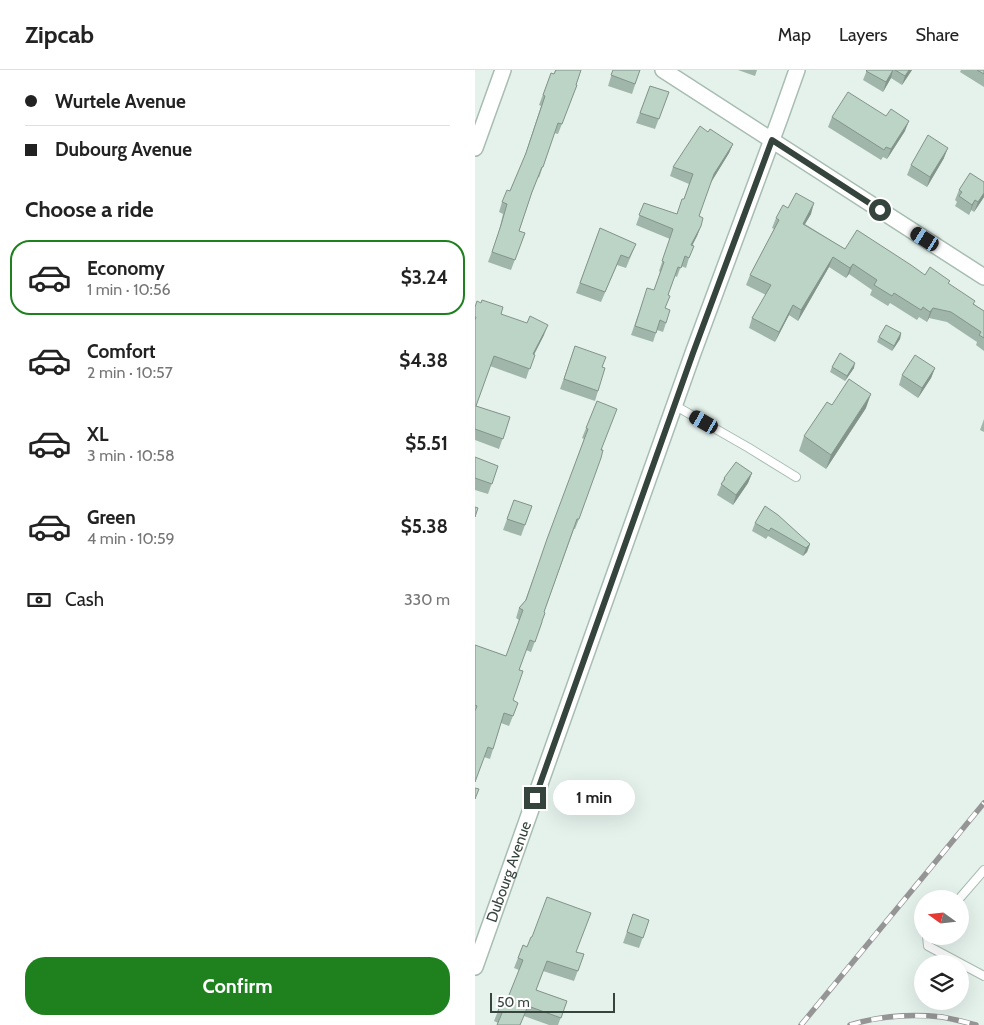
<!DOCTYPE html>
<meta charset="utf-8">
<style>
body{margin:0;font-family:Cabin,sans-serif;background:#f6f6f6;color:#222;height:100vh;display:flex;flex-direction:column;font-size:19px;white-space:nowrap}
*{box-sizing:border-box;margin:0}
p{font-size:16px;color:#767676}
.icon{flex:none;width:28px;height:28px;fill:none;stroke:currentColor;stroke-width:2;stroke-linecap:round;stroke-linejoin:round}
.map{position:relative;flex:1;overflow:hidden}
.sheet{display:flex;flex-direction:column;background:#fff;width:475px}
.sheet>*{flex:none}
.hud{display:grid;align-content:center;height:110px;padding:0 25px;background:#fff}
.needle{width:32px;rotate:285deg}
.buttons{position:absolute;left:439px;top:820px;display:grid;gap:10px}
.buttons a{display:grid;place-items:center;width:55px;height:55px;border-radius:50%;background:#fff;box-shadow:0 5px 20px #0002;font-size:25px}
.scale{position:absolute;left:15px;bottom:12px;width:125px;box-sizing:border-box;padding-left:5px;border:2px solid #35443c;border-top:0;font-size:14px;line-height:18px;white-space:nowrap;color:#35443c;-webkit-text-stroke:4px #fff;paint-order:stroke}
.end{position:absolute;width:22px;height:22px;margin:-11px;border:6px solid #35443c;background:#fff;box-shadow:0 0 0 2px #fff}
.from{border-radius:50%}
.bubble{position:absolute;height:35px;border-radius:18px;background:#fff;box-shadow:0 5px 20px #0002;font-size:16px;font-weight:700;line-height:35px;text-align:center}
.car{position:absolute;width:15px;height:30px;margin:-15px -8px;border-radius:6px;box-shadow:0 0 4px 1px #0007;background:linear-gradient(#222 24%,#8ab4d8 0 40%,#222 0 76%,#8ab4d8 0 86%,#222 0)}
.hud b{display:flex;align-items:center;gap:18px;height:48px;font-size:19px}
.hud b+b{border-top:1px solid #e0e0e0}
.hud i{width:12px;height:12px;background:#222}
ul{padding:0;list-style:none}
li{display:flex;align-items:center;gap:15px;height:75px;margin:0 10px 8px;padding:0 15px;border:2px solid transparent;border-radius:20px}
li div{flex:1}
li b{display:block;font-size:19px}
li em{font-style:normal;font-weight:700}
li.current{border-color:#1e811e}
li>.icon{width:45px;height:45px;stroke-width:1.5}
h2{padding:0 25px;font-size:22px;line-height:60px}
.pay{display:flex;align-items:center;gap:12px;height:55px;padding:0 25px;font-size:19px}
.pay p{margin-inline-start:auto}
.primary-button{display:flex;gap:10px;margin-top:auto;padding:10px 25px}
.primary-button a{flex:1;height:58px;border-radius:20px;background:#1e811e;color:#fff;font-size:20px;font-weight:700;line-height:58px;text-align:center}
header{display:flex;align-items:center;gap:30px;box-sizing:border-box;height:70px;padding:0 25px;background:#fff;border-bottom:1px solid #e0e0e0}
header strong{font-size:24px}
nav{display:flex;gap:28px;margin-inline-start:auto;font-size:18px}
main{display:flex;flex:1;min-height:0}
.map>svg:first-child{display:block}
</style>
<header>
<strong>Zipcab</strong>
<nav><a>Map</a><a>Layers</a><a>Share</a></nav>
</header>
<main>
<section class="sheet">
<div class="hud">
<b><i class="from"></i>Wurtele Avenue</b>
<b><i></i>Dubourg Avenue</b>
</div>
<h2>Choose a ride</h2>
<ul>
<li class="current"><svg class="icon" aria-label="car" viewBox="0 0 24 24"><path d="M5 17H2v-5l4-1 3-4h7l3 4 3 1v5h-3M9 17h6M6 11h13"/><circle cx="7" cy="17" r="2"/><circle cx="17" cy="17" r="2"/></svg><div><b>Economy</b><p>1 min · 10:56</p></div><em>$3.24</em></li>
<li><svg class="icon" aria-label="car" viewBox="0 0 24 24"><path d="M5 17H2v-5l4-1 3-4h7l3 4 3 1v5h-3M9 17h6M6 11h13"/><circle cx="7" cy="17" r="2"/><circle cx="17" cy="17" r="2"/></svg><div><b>Comfort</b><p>2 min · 10:57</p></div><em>$4.38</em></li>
<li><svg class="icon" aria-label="car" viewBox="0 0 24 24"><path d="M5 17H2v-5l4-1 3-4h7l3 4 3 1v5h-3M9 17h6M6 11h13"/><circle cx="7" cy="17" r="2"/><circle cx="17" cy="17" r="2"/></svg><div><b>XL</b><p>3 min · 10:58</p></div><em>$5.51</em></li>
<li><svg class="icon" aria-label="car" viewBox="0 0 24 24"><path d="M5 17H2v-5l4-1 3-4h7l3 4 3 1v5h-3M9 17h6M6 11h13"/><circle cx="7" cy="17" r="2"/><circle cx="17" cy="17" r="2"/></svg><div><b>Green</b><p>4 min · 10:59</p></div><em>$5.38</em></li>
</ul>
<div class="pay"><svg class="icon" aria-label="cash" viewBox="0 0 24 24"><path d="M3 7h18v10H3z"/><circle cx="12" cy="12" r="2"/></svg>Cash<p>330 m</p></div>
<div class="primary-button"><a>Confirm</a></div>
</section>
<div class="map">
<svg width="509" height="955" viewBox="0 0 509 955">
<rect width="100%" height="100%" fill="#e5f2ec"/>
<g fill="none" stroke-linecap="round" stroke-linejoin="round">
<g stroke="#a8bdb2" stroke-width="10">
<path id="lane" d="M199,335L274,378L321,407
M484,829L509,800
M452,866L453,876L509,906"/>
</g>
<g stroke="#a8bdb2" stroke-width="18">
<g id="street">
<path d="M188,0L509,207"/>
<path d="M0,78L28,0"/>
<path id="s1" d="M0,897L218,283L305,48L322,0"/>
</g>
</g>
<use href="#lane" stroke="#fff" stroke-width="8"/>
<use href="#street" stroke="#fff" stroke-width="15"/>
<g stroke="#959595" stroke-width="5.5">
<path id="rail" d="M326,955L509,733
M375,955C404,946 437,944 467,947C478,949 490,952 501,955"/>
</g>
<use href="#rail" stroke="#fff" stroke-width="4" stroke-dasharray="11" stroke-linecap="butt"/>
</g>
<path fill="#a1b6aa" d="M80,0H106L101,15H102L83,64L79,63L64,108L63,107L56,125L44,161L50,163L36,200L13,192L23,165L28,144L24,142L27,132L35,121L49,88L66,36L64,35L76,3L79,4Z
M138,0H165L157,24L133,16Z
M263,0H282L280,6Z
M392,0H437L427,15L416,8L408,22L388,10Z
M486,0H509V17L485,2Z
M175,16L194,22L180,59L161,53Z
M411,46L430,61L412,89L408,87L406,90L353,57L357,47Z
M233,62L258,74L254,83L235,114L224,146L226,156L222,166L217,175L214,188L211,198L206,196L202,207L200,206L193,225L190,238L191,253L188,262L182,260L178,272L156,265L169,228L179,220L185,202L184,201L195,169L161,155L169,133L202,144L209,129L214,114L195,106L198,97Z
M469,88L452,117L432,105L436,95Z
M509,112V127L499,142L496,140L494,145L480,136L482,132L480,130L484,120Z
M313,138L336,144L330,154L370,179L474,214L499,234L509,241V281L501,275L502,272L472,252L454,248L452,252L444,247L442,250L415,233L413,236L395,225L397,220L374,204L371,208L354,197L323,251L314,245L300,272L274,258L277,248L291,225L271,215L275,205L299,159L297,158L301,148Z
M125,158L161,174L151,198L142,195L126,232L101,223Z
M0,237L26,244L69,265L59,285L51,309L15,296L1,336L35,347L24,379L0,370Z
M426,263L425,269L417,281L402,272L404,267Z
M100,276L127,297L123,321L120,331L85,319Z
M357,297L379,298L370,311L355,302Z
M460,298L456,308L443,328L424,315L427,305Z
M122,331L127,380L104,449L100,459H99L69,542L67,551V552L56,582L51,580L44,600L38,630L43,633L34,656L26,653L15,689L9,687L0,712V575L31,586L44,550L41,548L44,538L50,531L109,369L107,368Z
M391,338L351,399L324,381L329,366Z
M509,349V362L505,360Z
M0,387L23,396L13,424L0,420Z
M277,403L273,413L258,435L242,425L249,408Z
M39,430L57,436L46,466L28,460Z
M290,436L335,474L332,482L328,486L293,466L291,469L277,461L280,453Z
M158,844L174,850L164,878L148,873Z
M48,875L52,877L102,882L109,884L99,911L68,901L61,920L92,931L83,955H74L49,946L23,953L19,951L23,941L32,930L44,900L39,898Z"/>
<path fill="#83948b" d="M418,0L416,8L408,22L411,12Z
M434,0H437L427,15L430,6Z
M434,51L430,61L412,89L416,79Z
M258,74L254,83L235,114L239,104Z
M473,78L469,88L452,117L455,107Z
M509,123V127L499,142L503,132Z
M500,130L494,145L497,135Z
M339,133L336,144L324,164L328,154Z
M226,156L222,166L213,184L216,175Z
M358,187L354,197L323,251L326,240Z
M378,194L374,204L371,208L375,198Z
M318,235L314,245L300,272L304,262Z
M458,238L454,248L452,252L455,242Z
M73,255L69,265L54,294L58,284Z
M426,263L425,269L417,281L419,276Z
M380,293L379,298L370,311L372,306Z
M460,298L456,308L443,328L447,318Z
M396,324L391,338L351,399L356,385Z
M277,403L273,413L258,435L261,425Z
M335,474L332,482L328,486L331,478Z"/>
<path fill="#bbd4c6" stroke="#83948b" d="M81,0H106L101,15H102L87,54L83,53L68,97H67L57,122L44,161L50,163L40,190L17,182L26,155L32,134L27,132L32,120L35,121L51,83L70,26L68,25L76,3L79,4Z
M138,0H165L160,14L136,5Z
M392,0H418L411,12L391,1Z
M420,0H434L430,6Z
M502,0H509V4Z
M175,16L194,22L184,49L165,43Z
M373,22L411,46L416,39L434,51L416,79L411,77L409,80L357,47Z
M225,56L233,62L235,59L258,74L239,104L224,146L228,148L226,156L216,175L219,176L214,188L210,186L206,198L203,197L193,225L195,226L190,238L195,240L191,253L185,250L181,263L160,256L172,218L179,220L189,192L187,191L198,159L164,145L169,133L202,144L207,129H209L218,104L198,97Z
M453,65L473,78L455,107L436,95Z
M495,103L509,112V123L503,132L500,130L497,135L484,126L487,122L484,120Z
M321,123L339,133L328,154L370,179L382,160L436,195L450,205L455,197L475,211L473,213L500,231L498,234L509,241V268L504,265L506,262L476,242L458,238L455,242L448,237L446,240L419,223L417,226L399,215L402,210L378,194L375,198L358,187L326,240L318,235L304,262L277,248L296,215L275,205L304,150L301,148L308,135L313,138Z
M125,158L161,174L154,188L146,185L130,222L105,213Z
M7,230L28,237L26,244L52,253L55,246L73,255L58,284L60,285L55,299L19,286L1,336L35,347L28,369L0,359V250L1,247H0V237L2,231L6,233Z
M411,255L426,263L419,276L404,267Z
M100,276L131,287L127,297L130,298L123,321L89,309Z
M365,283L380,293L372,306L357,297Z
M440,285L460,298L447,318L427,305Z
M374,309L396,324L356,385L329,366L352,332L357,335Z
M122,331L142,339L126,380H128L126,388L104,449H102L69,542L70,543L67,551V552L60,572L55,570L44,600L48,601L38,630L43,633L38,646L29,643L18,679L13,677L0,712V641L2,636L0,635V575L31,586L48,540L44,538L51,530L72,469L113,359L111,358Z
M0,387L23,396L17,414L0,408Z
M261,392L277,403L261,425L246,414L250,409L249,408Z
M39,430L57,436L50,455L32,449Z
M290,436L303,445L335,474L331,478L296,458L294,461L280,453Z
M0,437L3,438L0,447Z
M0,718L4,719L0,729Z
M72,827L116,843L101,882L109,884L103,901L72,891L61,920L92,931L86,948L53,936L45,955H22L27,943L23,941L28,928L32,930L48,890L43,888L48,875L52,877L56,867H57Z
M158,844L174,850L168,868L152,862Z"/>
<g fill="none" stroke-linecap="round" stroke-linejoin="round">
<path stroke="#35443c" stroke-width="6" d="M60,728L218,283L297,70L405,140"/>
</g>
<g text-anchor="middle" stroke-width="4" stroke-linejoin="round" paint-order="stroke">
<g font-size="15" fill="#35443c" stroke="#fff">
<text dy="5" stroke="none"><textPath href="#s1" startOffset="101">Dubourg Avenue</textPath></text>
</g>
</g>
</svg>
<div class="buttons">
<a><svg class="needle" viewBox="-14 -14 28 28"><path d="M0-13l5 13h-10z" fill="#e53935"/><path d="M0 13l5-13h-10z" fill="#767676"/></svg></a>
<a><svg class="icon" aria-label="layers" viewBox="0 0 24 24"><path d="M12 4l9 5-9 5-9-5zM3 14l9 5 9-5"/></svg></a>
</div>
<div class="scale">50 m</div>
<i class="end from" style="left:405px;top:140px"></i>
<i class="end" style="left:60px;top:728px"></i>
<div class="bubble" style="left:78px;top:710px;width:82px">1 min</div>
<i class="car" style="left:450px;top:169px;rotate:303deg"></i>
<i class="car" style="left:229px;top:352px;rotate:300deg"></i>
</div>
</main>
